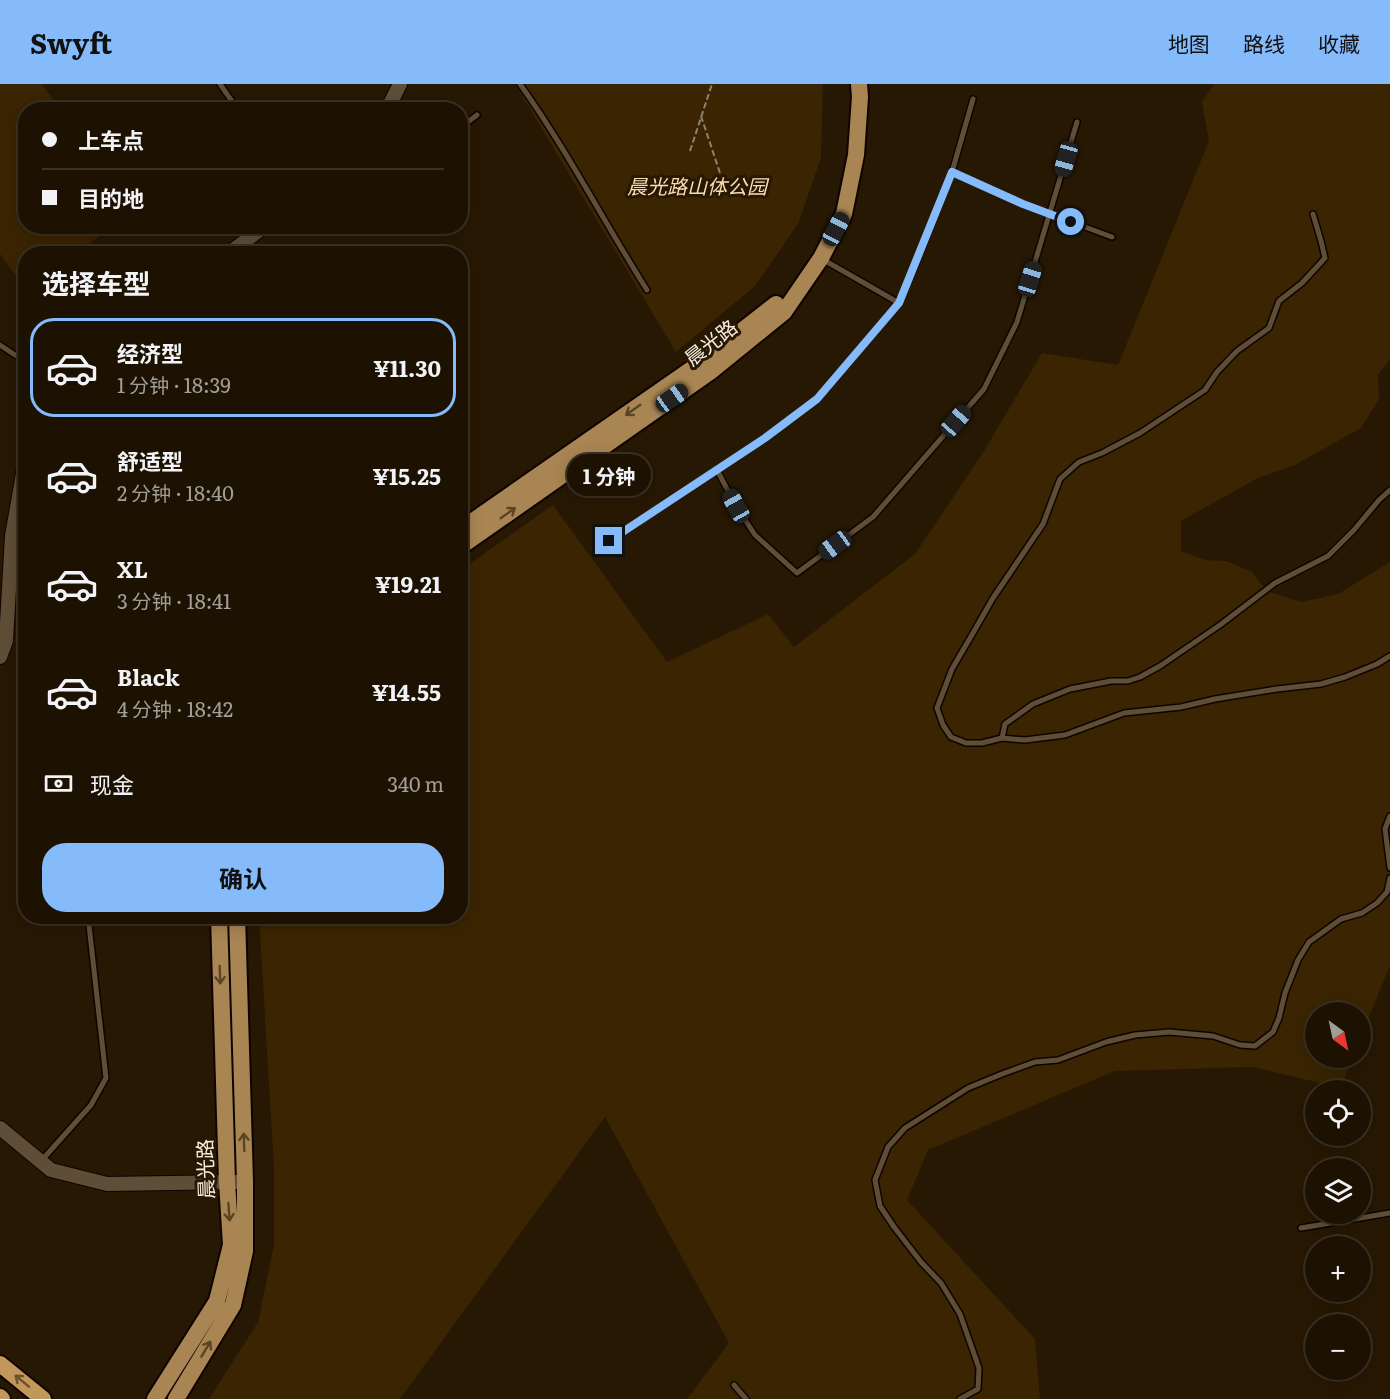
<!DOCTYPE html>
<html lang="zh">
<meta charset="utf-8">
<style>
body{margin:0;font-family:Literata,"Noto Sans SC",serif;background:#251b0c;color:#f1f3f6;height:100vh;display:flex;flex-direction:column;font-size:22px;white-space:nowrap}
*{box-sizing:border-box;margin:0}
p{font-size:20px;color:#a09e99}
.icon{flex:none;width:33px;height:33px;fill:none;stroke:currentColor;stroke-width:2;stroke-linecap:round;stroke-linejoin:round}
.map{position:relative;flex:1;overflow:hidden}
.details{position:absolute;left:18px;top:162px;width:450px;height:678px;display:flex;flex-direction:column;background:#1d1202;border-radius:24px;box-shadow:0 3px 15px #0003,0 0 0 2px #3b3224}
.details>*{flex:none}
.hud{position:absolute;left:18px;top:18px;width:450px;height:132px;border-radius:24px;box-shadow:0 3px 15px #0003,0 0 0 2px #3b3224;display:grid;align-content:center;height:132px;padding:0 24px;background:#1d1202}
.needle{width:39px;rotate:147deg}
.fabs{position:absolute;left:1305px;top:918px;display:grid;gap:12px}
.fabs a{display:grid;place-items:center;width:66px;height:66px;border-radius:50%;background:#1d1202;box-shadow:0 3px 15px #0003,0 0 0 2px #3b3224;font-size:30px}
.end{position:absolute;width:27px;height:27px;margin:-14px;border:8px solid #85bbfb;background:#111;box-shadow:0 0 0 3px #111}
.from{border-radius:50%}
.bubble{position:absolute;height:42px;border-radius:21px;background:#1d1202;box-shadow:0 3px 15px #0003,0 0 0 2px #3b3224;font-size:20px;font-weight:700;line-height:42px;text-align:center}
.car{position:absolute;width:18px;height:36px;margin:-18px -9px;border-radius:8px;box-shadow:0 0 4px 2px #0007;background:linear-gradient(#222 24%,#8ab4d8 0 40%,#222 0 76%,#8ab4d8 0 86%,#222 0)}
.hud b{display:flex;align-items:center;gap:21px;height:57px;font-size:22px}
.hud b+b{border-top:2px solid #3b3224}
.hud i{width:15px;height:15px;background:#f1f3f6}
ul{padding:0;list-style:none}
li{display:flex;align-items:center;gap:18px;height:99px;margin:0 12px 9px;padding:0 12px;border:3px solid transparent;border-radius:24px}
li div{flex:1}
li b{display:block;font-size:22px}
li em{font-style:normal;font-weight:700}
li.current{border-color:#85bbfb}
li>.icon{width:54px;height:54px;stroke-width:1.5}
h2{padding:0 24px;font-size:27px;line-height:72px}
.pay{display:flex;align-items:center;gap:15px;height:66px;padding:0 24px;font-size:22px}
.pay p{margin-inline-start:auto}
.action{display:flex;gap:12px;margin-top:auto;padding:12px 24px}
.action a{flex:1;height:69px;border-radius:24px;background:#85bbfb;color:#111;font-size:24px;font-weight:700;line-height:69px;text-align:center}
header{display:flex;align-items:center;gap:36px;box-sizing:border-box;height:84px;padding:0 30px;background:#85bbfb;color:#111}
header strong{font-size:28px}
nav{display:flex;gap:33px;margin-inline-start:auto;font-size:21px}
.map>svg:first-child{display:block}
</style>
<header>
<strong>Swyft</strong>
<nav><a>地图</a><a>路线</a><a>收藏</a></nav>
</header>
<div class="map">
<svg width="1390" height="1315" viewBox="0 0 1390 1315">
<rect width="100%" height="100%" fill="#271803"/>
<path fill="#3a2402" d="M0,0H42L60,25L26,26V142L113,143L75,169L26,170L25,205L0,170Z
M515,0H823L821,74L798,140L755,202L676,268Z
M1214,0H1390V275L1378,291L1379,315L1361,344L1295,381L1258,394L1181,437V467L1205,476L1227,477L1252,488L1267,507L1301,518L1338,510L1390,478V881L1361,953L1360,928H1316V974H1352L1341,1004L1253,983L1115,987L928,1066L907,1116L1035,1255L1040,1315H687L729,1259L605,1033L400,1315H209L258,1238L274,1161V1084L259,833L460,832L461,486L553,421L667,578L768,530L794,563L915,470L984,367L1042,269L1118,281L1209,57L1202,18Z"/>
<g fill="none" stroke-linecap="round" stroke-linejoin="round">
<g stroke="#0f0400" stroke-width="8">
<path id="service" d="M220,0L238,26
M520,0C567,66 604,138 647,206
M460,44L477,31
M952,88L1023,120L1112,153
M1313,130L1321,157L1325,174L1302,199L1279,217L1269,244L1237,267L1217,288L1205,306L1140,349L1102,369L1079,378L1060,395L1043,440L993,514L973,549L952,585L937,624L943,641L951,653L966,659H982L1002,654L1025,656L1065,651L1124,629L1181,623L1215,615L1277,605L1321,600L1345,593L1377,580L1390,572
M822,175L899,219
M0,261L15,271L26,274
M717,386L736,422L755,451L797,489L873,433L984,305L1017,238L1077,38
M609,457L765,354L817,315L899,219L910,194L952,88L973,15
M11,501L26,507
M1002,654L1005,640L1033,620L1070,605L1111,597H1128L1140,593L1160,582L1220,541L1275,499L1328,472L1354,446L1379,416L1390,406
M1390,732L1385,745L1390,784
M42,1076L91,1021L106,994L88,832
M1301,1144L1390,1129
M734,1301L746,1315
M960,1315L978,1305L979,1284L960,1230L941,1199L921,1178L894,1143L880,1122L875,1096L888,1063L905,1044L968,1004L1002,990L1035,978L1058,976L1106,958L1135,951L1169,948L1213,952L1240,961L1255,962L1273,948L1279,934L1285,909L1298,876L1309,858L1341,835L1362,829L1377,819L1387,808L1390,794"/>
</g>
<g stroke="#0f0400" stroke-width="16">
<path id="tertiary" d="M387,26L400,0
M228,170L265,142
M0,573L6,557L12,452L26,373
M0,1044L51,1086L107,1100L236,1098"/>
</g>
<g stroke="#0f0400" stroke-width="20">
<path id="primary" d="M460,446L703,277L776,220
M460,463L710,288L784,228L821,174L844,130L856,71L860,13L859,0
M155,1315L217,1217L231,1161L227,1098L219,832
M176,1315L233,1221L245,1167V1098L237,832"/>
</g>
<g stroke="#0f0400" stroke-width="20">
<path id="trunk" d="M0,1280L43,1315
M0,1313L2,1315"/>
</g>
<path stroke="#8f8170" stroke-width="2" stroke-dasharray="6 3" stroke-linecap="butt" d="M701,32L723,98
M690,67L712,0"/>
<use href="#service" stroke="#5f4e37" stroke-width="5"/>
<use href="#tertiary" stroke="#5f4e37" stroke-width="14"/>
<use href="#primary" stroke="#a98553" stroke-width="16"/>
<use href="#trunk" stroke="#c2975c" stroke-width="16"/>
</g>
<defs><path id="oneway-shaft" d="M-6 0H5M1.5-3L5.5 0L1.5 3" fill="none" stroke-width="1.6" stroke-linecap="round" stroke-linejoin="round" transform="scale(1.5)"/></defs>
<g stroke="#5b4423">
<use href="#oneway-shaft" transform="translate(633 326) rotate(145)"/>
<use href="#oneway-shaft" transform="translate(508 429) rotate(-35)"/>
<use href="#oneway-shaft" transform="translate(220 891) rotate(88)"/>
<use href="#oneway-shaft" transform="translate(244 1058) rotate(-92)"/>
<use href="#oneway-shaft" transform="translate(229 1128) rotate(86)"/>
<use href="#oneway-shaft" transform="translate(206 1265) rotate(-59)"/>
</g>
<use stroke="#6d512b" href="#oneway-shaft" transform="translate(22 1297) rotate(-141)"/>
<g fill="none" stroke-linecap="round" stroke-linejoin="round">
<path stroke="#85bbfb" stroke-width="8" d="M609,457L765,354L817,315L899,219L952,88L1023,120L1071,138"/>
</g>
<g text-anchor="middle" stroke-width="6" stroke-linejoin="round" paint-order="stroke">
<g font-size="20" font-style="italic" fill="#fbdab0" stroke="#271803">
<text x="697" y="110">晨光路山体公园</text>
</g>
<g font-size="20" fill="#f7ecdf" stroke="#271803">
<text transform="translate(711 259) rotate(-38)" y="7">晨光路</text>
<text transform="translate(206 1085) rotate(-92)" y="7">晨光路</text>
</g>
</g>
</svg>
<div class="fabs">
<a><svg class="needle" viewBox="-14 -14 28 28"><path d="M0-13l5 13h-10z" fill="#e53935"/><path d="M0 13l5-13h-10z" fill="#a09e99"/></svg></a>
<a><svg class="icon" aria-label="locate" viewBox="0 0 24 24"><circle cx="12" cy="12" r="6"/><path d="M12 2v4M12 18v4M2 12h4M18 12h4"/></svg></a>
<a><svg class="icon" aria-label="layers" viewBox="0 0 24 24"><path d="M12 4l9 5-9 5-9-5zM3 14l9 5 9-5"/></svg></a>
<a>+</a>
<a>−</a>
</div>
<i class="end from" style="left:1071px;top:138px"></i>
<i class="end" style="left:609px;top:457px"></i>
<div class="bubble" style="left:567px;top:370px;width:84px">1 分钟</div>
<i class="car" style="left:1066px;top:75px;rotate:196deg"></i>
<i class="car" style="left:836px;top:145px;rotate:28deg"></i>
<i class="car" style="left:1030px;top:195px;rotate:17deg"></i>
<i class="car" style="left:672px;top:314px;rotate:55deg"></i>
<i class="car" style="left:956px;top:337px;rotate:41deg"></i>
<i class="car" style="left:736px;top:422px;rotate:331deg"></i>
<i class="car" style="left:835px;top:461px;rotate:234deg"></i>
<div class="hud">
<b><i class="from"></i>上车点</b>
<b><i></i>目的地</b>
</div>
<section class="details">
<h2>选择车型</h2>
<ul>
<li class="current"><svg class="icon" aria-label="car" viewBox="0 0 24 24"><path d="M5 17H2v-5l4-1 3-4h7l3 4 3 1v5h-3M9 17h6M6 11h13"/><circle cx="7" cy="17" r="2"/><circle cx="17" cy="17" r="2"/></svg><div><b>经济型</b><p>1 分钟 · 18:39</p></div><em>¥11.30</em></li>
<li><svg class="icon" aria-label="car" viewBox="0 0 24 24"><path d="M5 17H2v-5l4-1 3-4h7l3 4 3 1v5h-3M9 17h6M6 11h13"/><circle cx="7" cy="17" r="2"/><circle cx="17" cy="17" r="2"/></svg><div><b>舒适型</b><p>2 分钟 · 18:40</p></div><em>¥15.25</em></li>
<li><svg class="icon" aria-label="car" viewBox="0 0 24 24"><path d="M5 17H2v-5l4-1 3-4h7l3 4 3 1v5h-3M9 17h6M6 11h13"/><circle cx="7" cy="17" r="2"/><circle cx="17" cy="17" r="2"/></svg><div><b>XL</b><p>3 分钟 · 18:41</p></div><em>¥19.21</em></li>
<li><svg class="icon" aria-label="car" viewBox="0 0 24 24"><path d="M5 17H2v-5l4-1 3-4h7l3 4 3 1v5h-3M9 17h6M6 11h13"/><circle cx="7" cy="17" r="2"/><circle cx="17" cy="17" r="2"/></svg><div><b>Black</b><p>4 分钟 · 18:42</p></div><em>¥14.55</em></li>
</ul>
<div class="pay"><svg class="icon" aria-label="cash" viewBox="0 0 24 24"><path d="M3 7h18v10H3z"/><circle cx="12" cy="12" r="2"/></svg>现金<p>340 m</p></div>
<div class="action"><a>确认</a></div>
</section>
</div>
